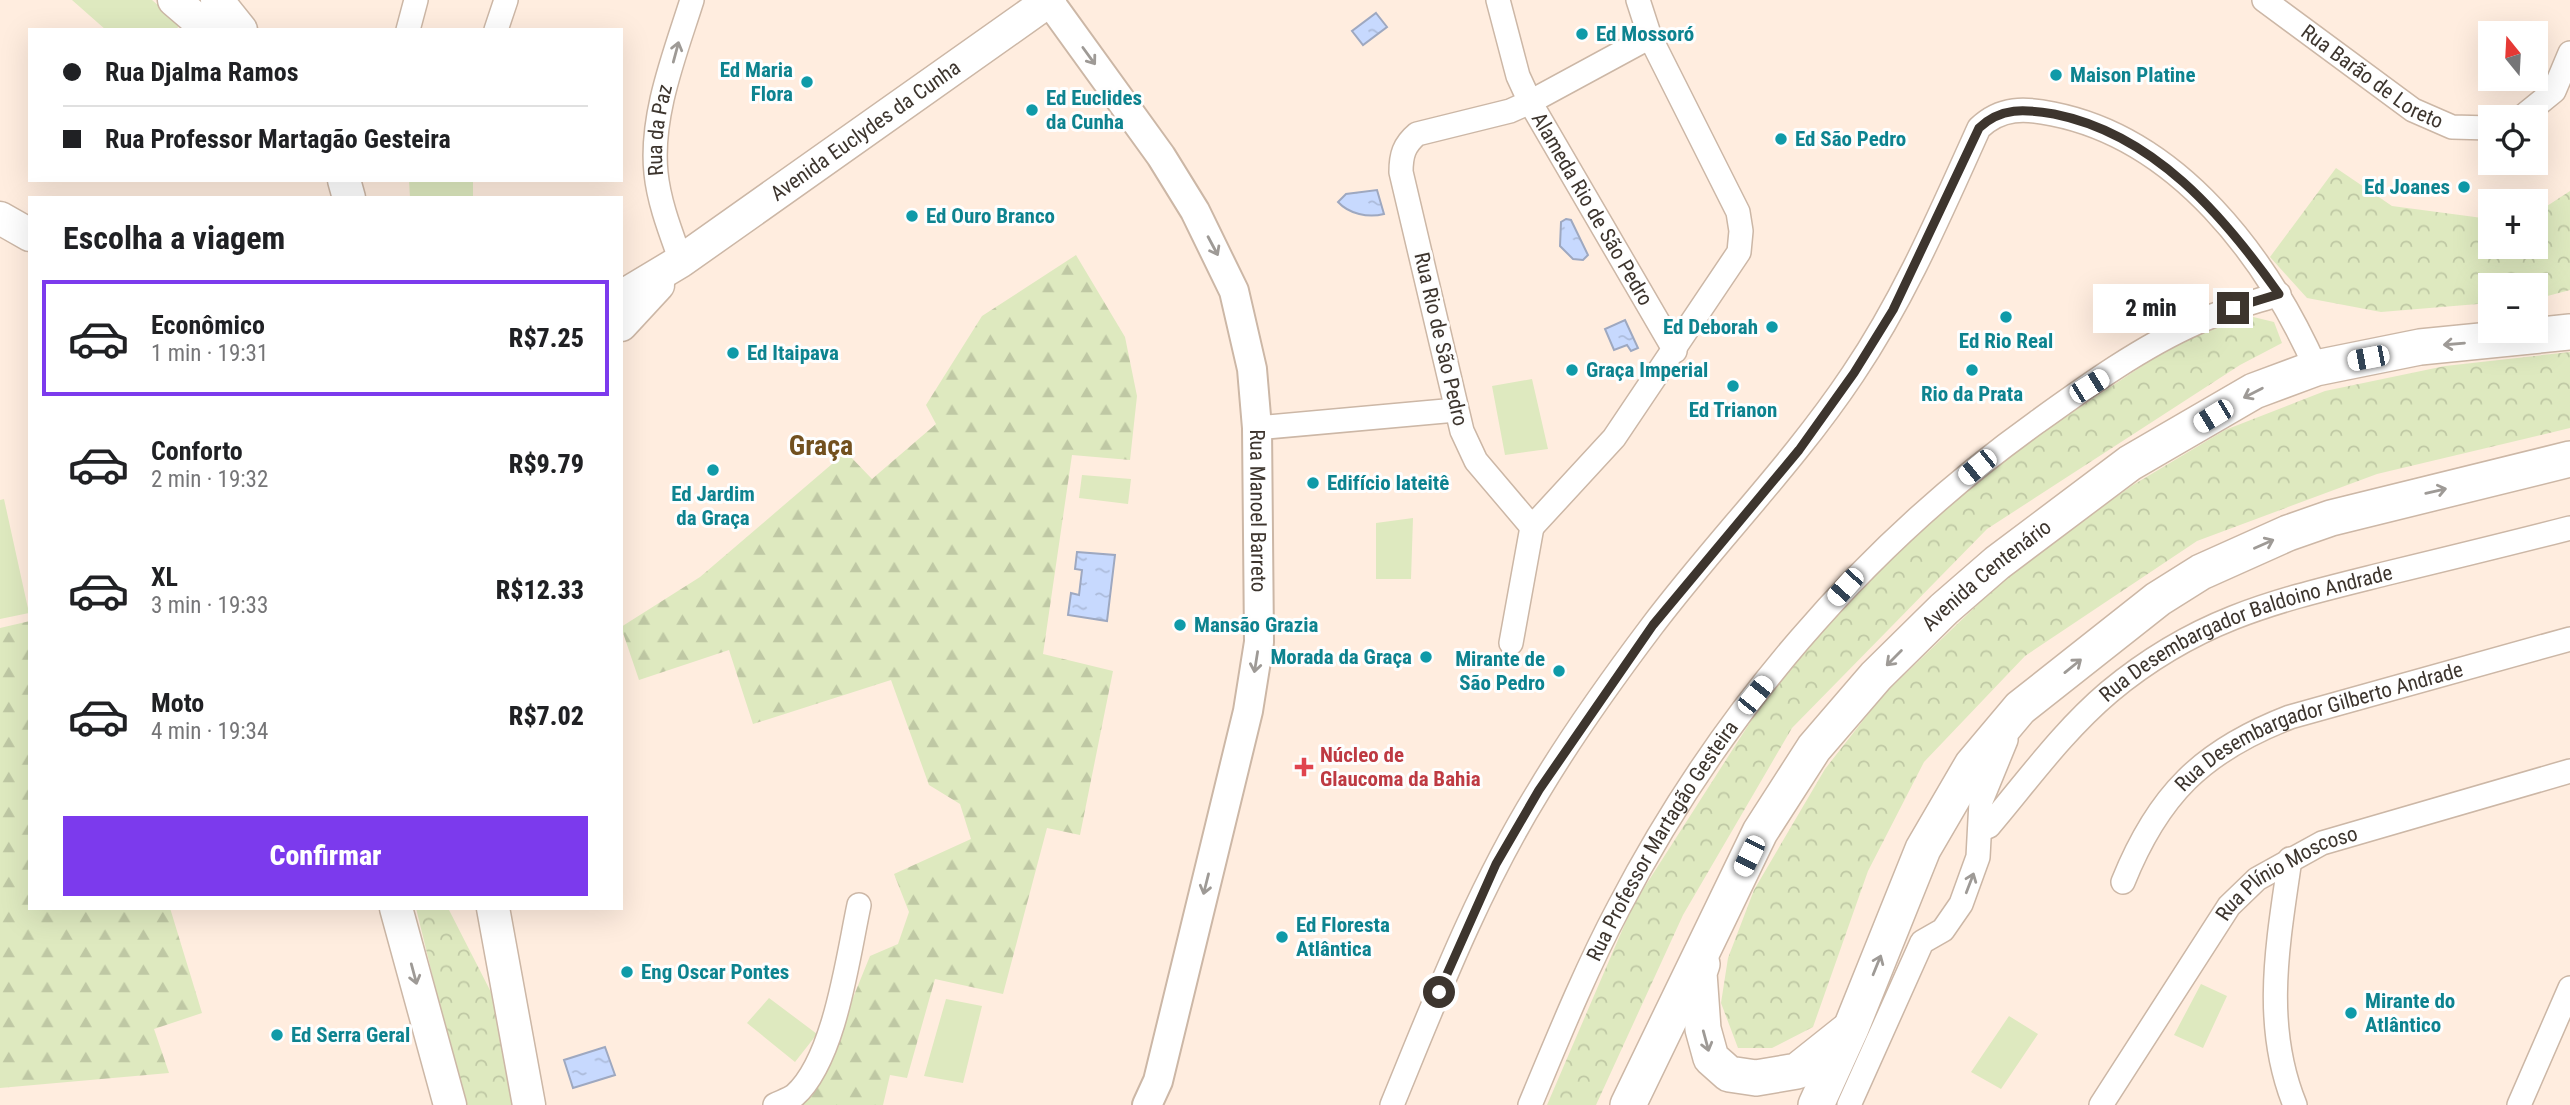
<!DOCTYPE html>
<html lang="pt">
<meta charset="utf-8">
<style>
body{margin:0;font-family:"Roboto Condensed",sans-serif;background:#f6f6f6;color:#202124;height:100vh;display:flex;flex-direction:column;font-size:26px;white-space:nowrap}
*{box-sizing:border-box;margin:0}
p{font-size:23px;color:#757577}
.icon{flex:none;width:38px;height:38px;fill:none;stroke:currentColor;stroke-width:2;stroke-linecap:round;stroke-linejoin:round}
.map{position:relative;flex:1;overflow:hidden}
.panel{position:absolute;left:28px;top:196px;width:595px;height:714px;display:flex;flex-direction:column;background:#fff;border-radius:0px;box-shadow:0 7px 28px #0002}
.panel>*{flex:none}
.banner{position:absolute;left:28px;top:28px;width:595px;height:154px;border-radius:0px;box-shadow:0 7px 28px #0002;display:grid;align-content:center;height:154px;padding:0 35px;background:#fff}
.needle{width:46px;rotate:342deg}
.buttons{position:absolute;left:2478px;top:21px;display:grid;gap:14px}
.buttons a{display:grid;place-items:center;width:70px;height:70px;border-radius:0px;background:#fff;box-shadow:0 7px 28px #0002;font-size:35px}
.end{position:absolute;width:32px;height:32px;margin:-16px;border:9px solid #3d352e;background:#fff;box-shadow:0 0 0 4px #fff}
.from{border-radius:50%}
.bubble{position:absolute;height:49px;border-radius:0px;background:#fff;box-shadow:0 7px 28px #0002;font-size:23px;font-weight:800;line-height:49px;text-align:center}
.car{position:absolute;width:21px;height:42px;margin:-21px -10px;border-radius:9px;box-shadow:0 0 5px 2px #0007;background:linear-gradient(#fff 24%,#345 0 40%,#fff 0 76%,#345 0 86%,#fff 0)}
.banner b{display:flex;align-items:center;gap:24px;height:66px;font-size:26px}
.banner b+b{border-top:2px solid #e0e0e0}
.banner i{width:18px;height:18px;background:#202124}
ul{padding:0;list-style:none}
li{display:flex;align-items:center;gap:21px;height:116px;margin:0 14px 10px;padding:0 21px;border:4px solid transparent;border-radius:0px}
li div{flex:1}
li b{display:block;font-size:26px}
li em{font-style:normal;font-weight:800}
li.on{border-color:#7c3aed}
li>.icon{width:63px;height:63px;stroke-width:1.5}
h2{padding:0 35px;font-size:32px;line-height:84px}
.cta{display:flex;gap:14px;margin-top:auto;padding:14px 35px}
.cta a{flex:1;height:80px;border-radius:0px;background:#7c3aed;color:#fff;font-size:28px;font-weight:800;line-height:80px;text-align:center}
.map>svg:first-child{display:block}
</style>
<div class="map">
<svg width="2570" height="1105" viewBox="0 0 2570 1105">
<defs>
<pattern id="forest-firs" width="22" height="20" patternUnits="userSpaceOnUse" patternTransform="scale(1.75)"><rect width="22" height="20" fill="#dee9bf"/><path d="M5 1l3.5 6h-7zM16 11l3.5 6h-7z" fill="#bfc8a4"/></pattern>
<pattern id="park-crowns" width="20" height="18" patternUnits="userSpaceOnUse" patternTransform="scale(1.75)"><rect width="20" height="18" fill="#dee9bf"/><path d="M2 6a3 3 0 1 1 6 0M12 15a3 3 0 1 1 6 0" fill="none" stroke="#bfc8a4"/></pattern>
<pattern id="water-ripples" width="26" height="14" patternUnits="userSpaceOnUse" patternTransform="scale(1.75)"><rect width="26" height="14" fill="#c7d9fe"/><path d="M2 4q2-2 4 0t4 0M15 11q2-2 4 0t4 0" fill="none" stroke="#acbbda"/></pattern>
</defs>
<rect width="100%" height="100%" fill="#ffeddf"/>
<path fill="#dee9bf" d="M72,0H152L180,24L176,30H106Z
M409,180H473V198H410Z
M1532,379L1548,449L1505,455L1492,386Z
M1082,475L1131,479L1128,504L1079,498Z
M4,499L29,613L0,619V500Z
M1413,518L1411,579H1376V523Z
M2201,984L2227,996L2203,1048L2174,1035Z
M769,998L817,1034L795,1062L747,1023Z
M946,999L982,1006L963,1083L924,1076Z
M2009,1016L2038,1034L2001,1089L1971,1072Z"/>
<path fill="url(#forest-firs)" d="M1076,255L1125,337L1137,396L1130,460L1072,455L1043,654L1113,671L1080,835L1047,828L1003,994L935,979L907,1078L890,1075L883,1105H801L820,1079L870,956L898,944L909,912L894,874L971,839L960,804L929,785L891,680L753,724L729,650L639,680L621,627L700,577L846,452L872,479L936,424L926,405L982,316Z
M30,621V908H170L202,1013L154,1029L169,1073L0,1088V628Z"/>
<path fill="url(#park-crowns)" d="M2336,168L2392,206L2490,219V247H2536V213L2570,191V290L2536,299V285H2490V303L2381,312L2307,298L2270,257Z
M2245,315L2274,322L2282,343L2240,365L1987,529L1792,728L1683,915L1596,1105H1547L1633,905L1758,710L1870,573L2013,452L2148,362L2212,324Z
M2570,352V428L2377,474L2197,541L2025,656L1924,762L1868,871L1813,1027L1772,1048H1738L1721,1003L1728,958L1754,890L1825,769L1883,695L2017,567L2133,485L2225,430L2325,391L2445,366Z
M416,908H448L496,1002L516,1105H464Z"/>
<path fill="url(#water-ripples)" stroke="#9ea8c0" stroke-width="2" d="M1376,13L1387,27L1363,45L1352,31Z
M1377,190L1384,214C1368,218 1349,214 1338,202L1346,194Z
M1566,219L1571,220L1588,255L1583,260L1573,259L1560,246L1561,222Z
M1625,320L1638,348L1631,351L1627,345L1614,350L1605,329Z
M1077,552L1115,555L1107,621L1068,615L1071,593L1079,595L1082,570L1075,569Z
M605,1047L615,1075L573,1088L564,1060Z"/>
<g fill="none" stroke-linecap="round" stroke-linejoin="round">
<g stroke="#ccb7a6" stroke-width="26">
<g id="minor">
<path id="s1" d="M1498,0L1518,76L1530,102L1675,351"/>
<path d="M1638,0L1650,37"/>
<path id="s2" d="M2264,0L2413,110L2452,127L2490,128"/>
<path d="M408,30L416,0"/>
<path d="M496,30L506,0"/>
<path d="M1650,37L1738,212L1741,231L1739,252L1614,438L1532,527L1476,461L1462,431L1401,172C1401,155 1404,145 1417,134L1510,111L1530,102Z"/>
<path d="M2522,117L2554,91L2570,53"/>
<path id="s3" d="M681,261C671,233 659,203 656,173C650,116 675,54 692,0"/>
<path d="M1257,428L1456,410"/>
<path d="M1511,643L1532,527"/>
<path id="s4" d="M1980,830L1989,826C2028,780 2062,732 2109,692C2198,618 2276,601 2384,574C2446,559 2508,544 2570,528"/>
<path d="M2290,859C2278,943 2262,1024 2295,1105"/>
<path id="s5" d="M2123,882C2158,795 2202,751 2290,717L2570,639"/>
<path d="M775,1105C781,1102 790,1099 795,1095C835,1059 848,956 859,905"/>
<path d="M1392,1105C1436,998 1477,891 1538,792C1572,735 1612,679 1652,626C1717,540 1793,464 1853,374C1905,297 1941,212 1979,128C2001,107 2025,108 2053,114C2179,139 2267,258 2316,368"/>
<path id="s6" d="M1530,1105C1558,1038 1585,971 1619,907C1719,715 1862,547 2037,422C2087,386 2141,347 2198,322C2224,310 2251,303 2279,294"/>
<path d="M1849,1105L1922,942L1943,930L1961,904L1978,857L1981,801L2006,740"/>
<path id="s7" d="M2101,1105L2229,906L2257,879L2322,843L2570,771"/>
<path d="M2519,1105L2570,988"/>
</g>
</g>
<g stroke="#ccb7a6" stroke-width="32">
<g id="tertiary">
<path id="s8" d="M1049,1L1161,156L1195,211L1234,291L1252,369L1257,428L1259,642L1248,711L1158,1081L1147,1105"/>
</g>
</g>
<g stroke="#ccb7a6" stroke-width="35">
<g id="secondary">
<path d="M174,0L209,30"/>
<path d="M217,0L241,30"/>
<path d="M344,180L349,198"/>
<path d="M0,218L30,235"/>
<path id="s9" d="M621,297L681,261L1050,0"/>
<path d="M621,325L658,285"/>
<path d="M396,908L450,1105"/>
<path d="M493,908L529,1105"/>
</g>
</g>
<g stroke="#ccb7a6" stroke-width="38">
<g id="primary">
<path d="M1702,964L1699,973L1703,1029L1711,1058L1729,1074L1756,1078L1797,1071L1846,1032"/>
<path id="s10" d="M1628,1105L1760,832L1814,748L1876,676L1944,609L1997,563L2130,463L2254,391L2316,368L2420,347L2570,332"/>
<path d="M1816,1105L1851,1028L1923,849L1972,765L2020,708L2158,599L2201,572L2288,533L2331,518L2570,459"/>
</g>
</g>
<use href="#minor" stroke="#fff" stroke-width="23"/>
<use href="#tertiary" stroke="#fff" stroke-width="28"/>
<use href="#secondary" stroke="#fff" stroke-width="32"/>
<use href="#primary" stroke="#fff" stroke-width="35"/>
</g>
<defs><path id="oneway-shaft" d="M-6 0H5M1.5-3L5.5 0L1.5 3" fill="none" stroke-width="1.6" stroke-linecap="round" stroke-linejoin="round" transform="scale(1.75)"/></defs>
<g stroke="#9e9a96">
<use href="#oneway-shaft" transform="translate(676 52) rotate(-75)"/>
<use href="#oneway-shaft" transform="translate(1089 56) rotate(54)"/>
<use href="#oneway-shaft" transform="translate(1213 246) rotate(62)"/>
<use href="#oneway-shaft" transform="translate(2454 344) rotate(175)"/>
<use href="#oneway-shaft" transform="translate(2253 393) rotate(153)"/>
<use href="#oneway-shaft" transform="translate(2436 491) rotate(-13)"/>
<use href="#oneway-shaft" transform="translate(2264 544) rotate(-24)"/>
<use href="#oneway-shaft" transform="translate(1894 658) rotate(135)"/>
<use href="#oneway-shaft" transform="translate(1256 662) rotate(99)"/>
<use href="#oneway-shaft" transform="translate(2073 666) rotate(-39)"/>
<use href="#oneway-shaft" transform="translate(1970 883) rotate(-69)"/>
<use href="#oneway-shaft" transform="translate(1206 884) rotate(104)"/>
<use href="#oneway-shaft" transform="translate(1877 965) rotate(-68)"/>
<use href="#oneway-shaft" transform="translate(414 974) rotate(75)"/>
<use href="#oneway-shaft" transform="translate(1706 1041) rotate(75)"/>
</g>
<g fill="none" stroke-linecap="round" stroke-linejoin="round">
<path stroke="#3d352e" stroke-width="9" d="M1439,992L1496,864L1539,790L1653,625L1799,450L1854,373L1893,310L1979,128C2001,107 2025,109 2054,114C2154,134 2223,215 2279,294L2233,308"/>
</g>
<g fill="#0f9aa8" stroke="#fefefe" stroke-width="2.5">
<circle cx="1582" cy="34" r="7"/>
<circle cx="2056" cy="75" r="7"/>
<circle cx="807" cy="82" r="7"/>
<circle cx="1032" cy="110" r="7"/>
<circle cx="1781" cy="139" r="7"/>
<circle cx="2464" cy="187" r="7"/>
<circle cx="912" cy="216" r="7"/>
<circle cx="2006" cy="317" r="7"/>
<circle cx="1772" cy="327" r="7"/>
<circle cx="733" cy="353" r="7"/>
<circle cx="1572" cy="370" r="7"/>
<circle cx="1972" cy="370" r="7"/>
<circle cx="1733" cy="386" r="7"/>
<circle cx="713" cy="470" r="7"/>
<circle cx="1313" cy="483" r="7"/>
<circle cx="1180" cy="625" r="7"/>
<circle cx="1426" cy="657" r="7"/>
<circle cx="1559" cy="671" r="7"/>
<circle cx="1282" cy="937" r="7"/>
<circle cx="627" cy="972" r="7"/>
<circle cx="2351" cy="1013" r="7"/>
<circle cx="277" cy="1035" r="7"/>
</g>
<path fill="#e0444e" stroke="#fefefe" stroke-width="2.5" d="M1300.5 756.5h7v7h7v7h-7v7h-7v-7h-7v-7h7z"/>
<g text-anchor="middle" stroke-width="6" stroke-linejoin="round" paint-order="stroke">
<g font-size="21" font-weight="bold" fill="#0d838f" stroke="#fefefe" text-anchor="start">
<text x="1596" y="41">Ed Mossoró</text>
<text x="793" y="77" text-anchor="end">Ed Maria<tspan x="793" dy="24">Flora</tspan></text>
<text x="2070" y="82">Maison Platine</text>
<text x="1046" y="105">Ed Euclides<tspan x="1046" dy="24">da Cunha</tspan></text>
<text x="1795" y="146">Ed São Pedro</text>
<text x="2450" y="194" text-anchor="end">Ed Joanes</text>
<text x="926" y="223">Ed Ouro Branco</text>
<text x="1758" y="334" text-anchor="end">Ed Deborah</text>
<text x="2006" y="348" text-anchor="middle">Ed Rio Real</text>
<text x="747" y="360">Ed Itaipava</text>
<text x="1586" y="377">Graça Imperial</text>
<text x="1972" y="401" text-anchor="middle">Rio da Prata</text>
<text x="1733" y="417" text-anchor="middle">Ed Trianon</text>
<text x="1327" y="490">Edifício Iateitê</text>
<text x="713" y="501" text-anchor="middle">Ed Jardim<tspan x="713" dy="24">da Graça</tspan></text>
<text x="1194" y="632">Mansão Grazia</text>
<text x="1412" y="664" text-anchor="end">Morada da Graça</text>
<text x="1545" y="666" text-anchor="end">Mirante de<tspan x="1545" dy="24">São Pedro</tspan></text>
<text x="1296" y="932">Ed Floresta<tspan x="1296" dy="24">Atlântica</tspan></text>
<text x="641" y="979">Eng Oscar Pontes</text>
<text x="2365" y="1008">Mirante do<tspan x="2365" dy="24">Atlântico</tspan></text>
<text x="291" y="1042">Ed Serra Geral</text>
</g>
<g font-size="21" fill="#3d352e" stroke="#fefefe">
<text dy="7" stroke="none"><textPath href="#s2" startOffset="133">Rua Barão de Loreto</textPath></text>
<text dy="7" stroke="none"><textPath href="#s3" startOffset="135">Rua da Paz</textPath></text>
<text dy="7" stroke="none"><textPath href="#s9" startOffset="296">Avenida Euclydes da Cunha</textPath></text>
<text dy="7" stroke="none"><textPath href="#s1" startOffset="231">Alameda Rio de São Pedro</textPath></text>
<text transform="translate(1441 339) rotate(77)" y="7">Rua Rio de São Pedro</text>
<text dy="7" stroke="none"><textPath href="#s8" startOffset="567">Rua Manoel Barreto</textPath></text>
<text dy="7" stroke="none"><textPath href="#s10" startOffset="648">Avenida Centenário</textPath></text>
<text dy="7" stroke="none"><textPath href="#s4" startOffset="341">Rua Desembargador Baldoino Andrade</textPath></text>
<text dy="7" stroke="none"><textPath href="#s5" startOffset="266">Rua Desembargador Gilberto Andrade</textPath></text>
<text dy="7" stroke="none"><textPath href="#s6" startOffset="296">Rua Professor Martagão Gesteira</textPath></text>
<text dy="7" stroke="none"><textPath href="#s7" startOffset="304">Rua Plínio Moscoso</textPath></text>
</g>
<g font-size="21" font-weight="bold" fill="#be3a42" stroke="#fefefe" text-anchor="start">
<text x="1320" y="762">Núcleo de<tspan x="1320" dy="24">Glaucoma da Bahia</tspan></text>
</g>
<g font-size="28" font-weight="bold" fill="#72501e" stroke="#fefefe">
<text x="821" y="455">Graça</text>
</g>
</g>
</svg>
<div class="buttons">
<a><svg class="needle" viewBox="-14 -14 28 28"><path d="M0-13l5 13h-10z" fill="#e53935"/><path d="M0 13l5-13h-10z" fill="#757577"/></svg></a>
<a><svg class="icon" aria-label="locate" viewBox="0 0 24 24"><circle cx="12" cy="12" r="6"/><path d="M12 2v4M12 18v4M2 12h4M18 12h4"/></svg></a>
<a>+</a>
<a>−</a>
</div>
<i class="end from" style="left:1439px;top:992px"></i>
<i class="end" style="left:2233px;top:308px"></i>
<div class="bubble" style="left:2093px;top:284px;width:116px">2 min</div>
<i class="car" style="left:2368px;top:358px;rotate:259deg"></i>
<i class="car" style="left:2089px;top:386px;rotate:58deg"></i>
<i class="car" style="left:2213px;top:416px;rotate:239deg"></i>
<i class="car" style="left:1977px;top:467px;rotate:231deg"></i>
<i class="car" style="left:1845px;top:587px;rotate:222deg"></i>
<i class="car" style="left:1755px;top:695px;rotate:39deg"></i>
<i class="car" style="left:1749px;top:856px;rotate:206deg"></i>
<div class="banner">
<b><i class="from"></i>Rua Djalma Ramos</b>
<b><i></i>Rua Professor Martagão Gesteira</b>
</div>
<section class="panel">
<h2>Escolha a viagem</h2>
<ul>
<li class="on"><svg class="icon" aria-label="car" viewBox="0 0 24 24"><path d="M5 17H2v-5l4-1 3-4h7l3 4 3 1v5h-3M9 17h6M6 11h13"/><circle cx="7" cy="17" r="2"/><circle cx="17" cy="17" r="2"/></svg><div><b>Econômico</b><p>1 min · 19:31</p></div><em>R$7.25</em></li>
<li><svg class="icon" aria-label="car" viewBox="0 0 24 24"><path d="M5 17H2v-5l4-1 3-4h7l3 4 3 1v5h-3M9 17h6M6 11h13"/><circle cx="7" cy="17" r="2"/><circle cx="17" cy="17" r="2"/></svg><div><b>Conforto</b><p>2 min · 19:32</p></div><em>R$9.79</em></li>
<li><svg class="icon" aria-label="car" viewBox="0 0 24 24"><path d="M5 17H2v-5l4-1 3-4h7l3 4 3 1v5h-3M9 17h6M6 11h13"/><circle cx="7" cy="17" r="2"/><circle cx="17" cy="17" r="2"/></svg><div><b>XL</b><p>3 min · 19:33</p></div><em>R$12.33</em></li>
<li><svg class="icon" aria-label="car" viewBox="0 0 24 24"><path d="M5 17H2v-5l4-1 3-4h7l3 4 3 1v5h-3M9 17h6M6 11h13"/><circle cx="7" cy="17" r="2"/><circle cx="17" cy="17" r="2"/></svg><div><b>Moto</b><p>4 min · 19:34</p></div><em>R$7.02</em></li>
</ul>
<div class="cta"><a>Confirmar</a></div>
</section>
</div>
